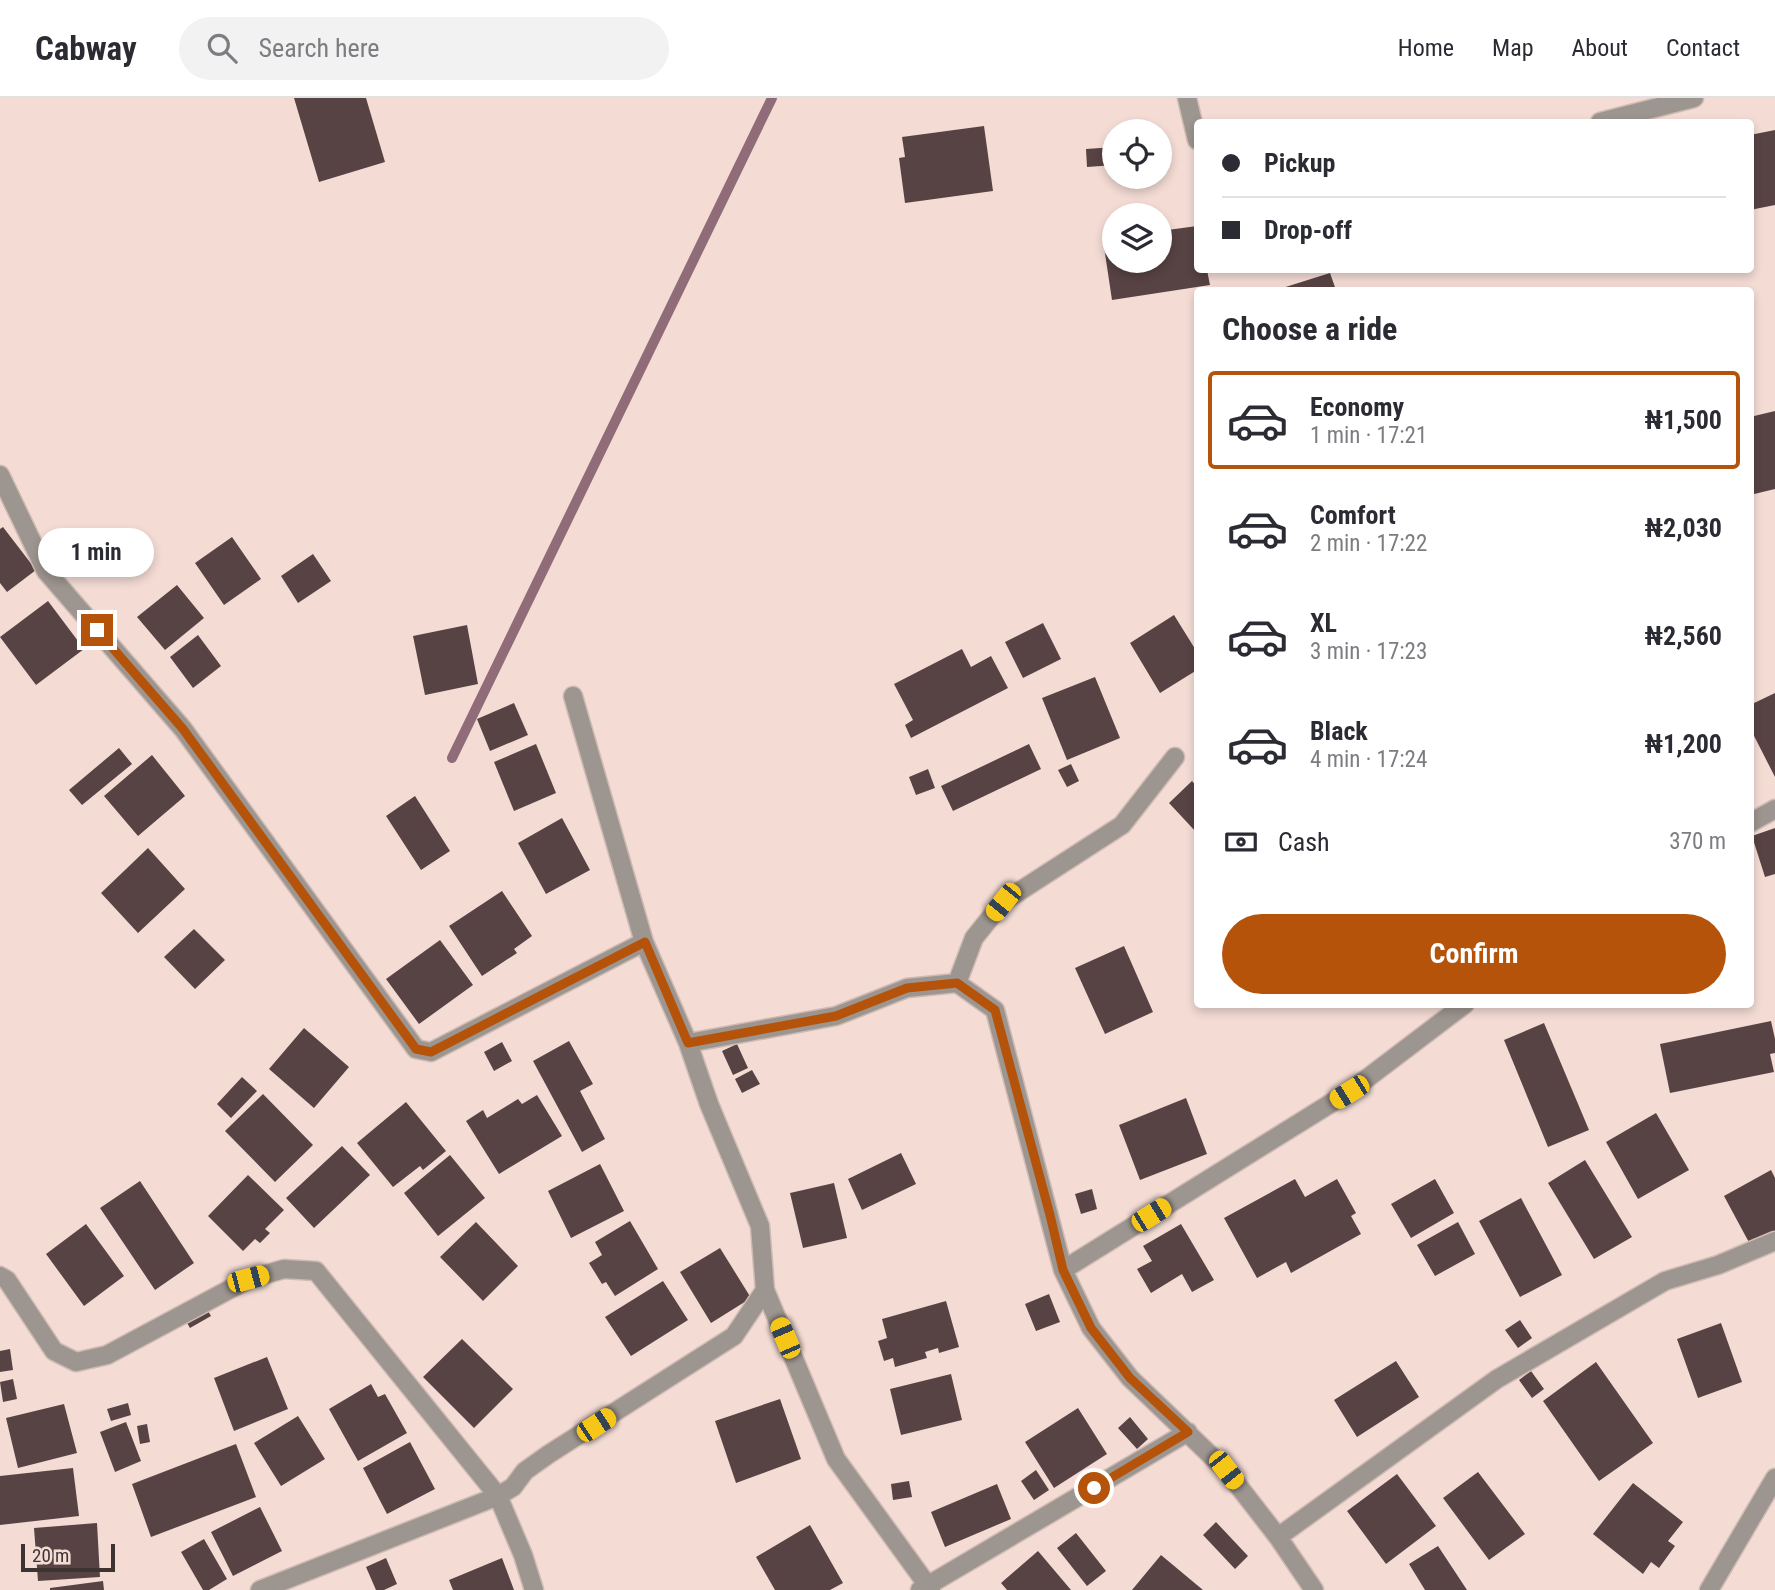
<!DOCTYPE html>
<meta charset="utf-8">
<style>
body{margin:0;font-family:"Roboto Condensed",sans-serif;background:#f2f2f3;color:#2b2b33;height:100vh;display:flex;flex-direction:column;font-size:26px;white-space:nowrap}
*{box-sizing:border-box;margin:0}
p{font-size:23px;color:#7c7c81}
.icon{flex:none;width:38px;height:38px;fill:none;stroke:currentColor;stroke-width:2;stroke-linecap:round;stroke-linejoin:round}
.map{position:relative;flex:1;overflow:hidden}
.sheet{position:absolute;left:1194px;top:189px;width:560px;height:721px;display:flex;flex-direction:column;background:#fff;border-radius:7px;box-shadow:0 4px 10px #0003}
.sheet>*{flex:none}
.hud{position:absolute;left:1194px;top:21px;width:560px;height:154px;border-radius:7px;box-shadow:0 4px 10px #0003;display:grid;align-content:center;height:154px;padding:0 28px;background:#fff}
.buttons{position:absolute;left:1102px;top:21px;display:grid;gap:14px}
.buttons a{display:grid;place-items:center;width:70px;height:70px;border-radius:50%;background:#fff;box-shadow:0 4px 10px #0003;font-size:35px}
.scale{position:absolute;left:21px;bottom:18px;width:94px;box-sizing:border-box;padding-left:7px;border:4px solid #3d3432;border-top:0;font-size:19px;line-height:24px;white-space:nowrap;color:#3d3432;-webkit-text-stroke:5px #f4dcd5;paint-order:stroke}
.end{position:absolute;width:32px;height:32px;margin:-16px;border:9px solid #b45309;background:#fff;box-shadow:0 0 0 4px #fff}
.from{border-radius:50%}
.bubble{position:absolute;height:49px;border-radius:24px;background:#fff;box-shadow:0 4px 10px #0003;font-size:23px;font-weight:700;line-height:49px;text-align:center}
.car{position:absolute;width:21px;height:42px;margin:-21px -10px;border-radius:9px;box-shadow:0 0 5px 2px #0007;background:linear-gradient(#f5c518 24%,#345 0 40%,#f5c518 0 76%,#345 0 86%,#f5c518 0)}
.hud b{display:flex;align-items:center;gap:24px;height:66px;font-size:26px}
.hud b+b{border-top:2px solid #e1e1e2}
.hud i{width:18px;height:18px;background:#2b2b33}
ul{padding:0;list-style:none}
li{display:flex;align-items:center;gap:21px;height:98px;margin:0 14px 10px;padding:0 14px;border:4px solid transparent;border-radius:7px}
li div{flex:1}
li b{display:block;font-size:26px}
li em{font-style:normal;font-weight:700}
li.active{border-color:#b45309}
li>.icon{width:63px;height:63px;stroke-width:1.5}
h2{padding:0 28px;font-size:32px;line-height:84px}
.pay{display:flex;align-items:center;gap:18px;height:77px;padding:0 28px;font-size:26px}
.pay p{margin-inline-start:auto}
.button{display:flex;gap:14px;margin-top:auto;padding:14px 28px}
.button a{flex:1;height:80px;border-radius:42px;background:#b45309;color:#fff;font-size:28px;font-weight:700;line-height:80px;text-align:center}
header{display:flex;align-items:center;gap:42px;box-sizing:border-box;height:98px;padding:0 35px;background:#fff;border-bottom:2px solid #e1e1e2}
header strong{font-size:33px}
nav{display:flex;gap:38px;margin-inline-start:auto;font-size:24px}
.search{width:490px;height:63px;background:#f2f2f3;display:flex;align-items:center;gap:18px;box-sizing:border-box;padding:0 24px;border-radius:38px;color:#7c7c81;font-size:26px}
.map>svg:first-child{display:block}
</style>
<header>
<strong>Cabway</strong>
<div class="search"><svg class="icon" aria-label="search" viewBox="0 0 24 24"><circle cx="10" cy="10" r="6"/><path d="M15 15l6 6"/></svg>Search here</div>
<nav><a>Home</a><a>Map</a><a>About</a><a>Contact</a></nav>
</header>
<div class="map">
<svg width="1775" height="1492" viewBox="0 0 1775 1492">
<rect width="100%" height="100%" fill="#f4dcd5"/>
<g fill="none" stroke-linecap="round" stroke-linejoin="round">
<path stroke="#8f6c77" stroke-width="10" d="M452,660L772,0"/>
</g>
<path fill="#584344" d="M294,0H366L385,64L319,84Z
M984,28L993,93L905,105L899,60L905,59L902,39Z
M1775,32V107L1750,112V37Z
M1115,49V67L1087,69L1086,51Z
M1197,128V172H1207L1210,187L1112,202L1103,142L1115,140V163H1160V133Z
M1330,175L1336,192H1276Z
M1775,313V391L1750,397V319Z
M3,429L36,472L7,494L0,485V431Z
M232,439L261,481L224,507L195,465Z
M313,456L331,483L298,505L281,478Z
M177,487L204,520L165,552L137,519Z
M48,503L84,551L36,587L0,539Z
M1174,517L1197,554V572L1160,595L1130,545Z
M1043,525L1061,561L1023,580L1005,544Z
M467,527L478,586L425,597L413,538Z
M198,537L221,568L193,590L170,559Z
M962,551L971,569L991,558L1008,590L911,640L905,627L913,622L894,586Z
M1095,579L1120,640L1067,662L1042,600Z
M1775,595V679L1750,630V607Z
M514,605L528,637L490,653L477,621Z
M536,646L556,695L514,713L494,664Z
M1029,646L1041,671L953,713L941,688Z
M119,650L132,666L82,707L69,692Z
M152,657L185,698L138,738L104,698Z
M1071,666L1079,683L1067,689L1058,672Z
M928,671L935,690L916,697L909,679Z
M1192,683L1197,689V735L1169,705Z
M415,698L450,753L421,772L386,718Z
M562,720L590,772L546,796L518,745Z
M1775,730V776L1765,779L1752,738Z
M148,750L185,791L138,835L101,795Z
M502,793L532,838L514,851L517,855L482,878L449,828Z
M194,831L225,862L195,891L164,859Z
M440,842L473,887L419,926L386,881Z
M1124,848L1153,914L1105,936L1075,870Z
M1771,923L1775,941V955L1770,956L1774,974L1670,995L1660,946Z
M1544,925L1589,1032L1548,1049L1504,942Z
M304,930L349,969L314,1010L269,971Z
M569,943L593,986L580,993L605,1041L582,1054L533,963Z
M502,944L512,963L494,973L484,954Z
M737,946L748,970L733,977L722,953Z
M752,972L760,986L742,995L735,981Z
M242,979L257,993L231,1020L217,1006Z
M263,996L313,1047L275,1084L225,1033Z
M537,997L562,1038L499,1076L466,1023L483,1012L487,1020L518,1001L522,1006Z
M1186,1000L1207,1056L1140,1082L1119,1027Z
M406,1004L446,1053L423,1072L420,1068L393,1089L357,1045Z
M1656,1015L1689,1072L1638,1101L1606,1044Z
M342,1048L370,1077L314,1130L286,1100Z
M901,1055L916,1086L862,1112L848,1081Z
M450,1057L485,1100L438,1138L404,1095Z
M1585,1062L1632,1139L1594,1161L1548,1085Z
M600,1066L624,1113L571,1140L548,1093Z
M1771,1072L1775,1080V1138L1752,1150L1724,1098Z
M248,1077L284,1112L265,1131L270,1135L260,1145L255,1141L243,1153L208,1118Z
M1295,1081L1305,1099L1337,1081L1356,1115L1351,1118L1361,1136L1291,1175L1286,1164L1257,1180L1224,1120Z
M1435,1081L1454,1115L1411,1140L1391,1106Z
M140,1083L194,1165L155,1192L100,1110Z
M834,1085L847,1140L803,1150L790,1095Z
M1092,1091L1097,1111L1081,1116L1075,1096Z
M1521,1100L1562,1177L1520,1199L1479,1123Z
M630,1123L658,1171L615,1198L606,1184L602,1186L589,1165L602,1157L595,1144Z
M476,1124L518,1168L483,1203L440,1159Z
M1458,1124L1475,1156L1435,1178L1417,1147Z
M86,1126L124,1178L84,1208L46,1156Z
M1181,1126L1214,1182L1192,1194L1182,1176L1151,1195L1137,1171L1152,1163L1143,1148Z
M720,1150L751,1200L711,1225L680,1174Z
M663,1183L688,1222L631,1258L605,1219Z
M1049,1196L1060,1224L1036,1233L1025,1206Z
M946,1203L959,1249L939,1255L938,1250L925,1254L927,1260L895,1269L893,1260L884,1263L878,1243L887,1240L882,1221Z
M204,1206L211,1218L190,1230L183,1218Z
M1520,1222L1532,1240L1518,1250L1505,1232Z
M1721,1225L1742,1284L1698,1300L1677,1241Z
M462,1241L513,1291L474,1330L423,1279Z
M10,1251L13,1272L0,1274V1253Z
M267,1259L288,1311L234,1333L214,1280Z
M1396,1263L1419,1299L1357,1339L1334,1302Z
M1596,1264L1653,1345L1599,1383L1543,1303Z
M1531,1273L1544,1291L1532,1300L1519,1282Z
M951,1276L962,1322L901,1337L890,1291Z
M13,1281L17,1301L3,1304L0,1284Z
M371,1286L378,1299L385,1296L407,1335L358,1363L329,1311Z
M780,1301L801,1361L736,1385L715,1323Z
M128,1305L131,1317L111,1323L107,1311Z
M64,1306L77,1355L18,1370L6,1320Z
M1078,1310L1107,1356L1054,1390L1025,1344Z
M298,1318L325,1361L281,1388L254,1345Z
M1130,1319L1148,1341L1137,1351L1118,1330Z
M126,1324L141,1363L115,1374L100,1334Z
M147,1326L150,1344L140,1346L137,1328Z
M410,1344L435,1391L387,1416L363,1370Z
M236,1346L256,1399L151,1439L132,1386Z
M73,1370L79,1418L0,1427V1378Z
M1036,1372L1049,1392L1034,1402L1021,1383Z
M1478,1374L1525,1436L1489,1462L1443,1400Z
M1397,1376L1436,1428L1386,1466L1347,1413Z
M909,1383L912,1399L893,1402L891,1386Z
M1633,1385L1683,1424L1668,1443L1675,1448L1659,1470L1651,1464L1643,1476L1593,1436Z
M997,1386L1011,1421L945,1449L931,1414Z
M260,1409L282,1453L233,1478L211,1434Z
M1216,1424L1248,1458L1235,1471L1203,1437Z
M97,1425L100,1479L38,1483L34,1430Z
M810,1427L843,1485L830,1492H775L756,1459Z
M1076,1435L1106,1473L1087,1488L1057,1450Z
M204,1441L227,1481L209,1492H203L181,1454Z
M1438,1448L1467,1492H1425L1409,1466Z
M1038,1453L1071,1492H1007L1001,1485Z
M1161,1457L1203,1492H1132Z
M386,1460L397,1486L384,1492H376L366,1469Z
M502,1460L514,1492H453L449,1482Z
M103,1483L104,1492H50V1490Z"/>
<g fill="none" stroke-linecap="round" stroke-linejoin="round">
<g stroke="#cfbab4" stroke-width="21">
<path id="minor" d="M1187,0L1197,42
M1600,24L1694,0
M0,377L46,473L183,631L416,951L431,954L644,844
M1750,725L1775,711
M957,885L974,840L1003,804L1122,727L1175,659
M688,945L836,918L907,890L957,885L995,912L1063,1172L1091,1230L1130,1280L1226,1372L1278,1439L1314,1492
M1063,1172L1349,994L1465,906
M0,1178L7,1182L54,1253L76,1264L107,1257L249,1181L284,1171L316,1173L498,1398L260,1492
M765,1192L836,1361L931,1492
M1278,1439L1497,1281L1665,1183L1718,1167L1775,1143
M534,1492L523,1457L498,1398L513,1389L525,1373L549,1356L734,1238L765,1192L760,1128L709,1006L688,945L644,844L573,598
M920,1492L1188,1334
M1709,1492L1775,1380"/>
</g>
<use href="#minor" stroke="#9d958f" stroke-width="18"/>
</g>
<g fill="none" stroke-linecap="round" stroke-linejoin="round">
<path stroke="#b45309" stroke-width="9" d="M97,532L183,631L416,951L431,954L645,844L688,945L836,918L907,890L957,885L995,912L1050,1117L1063,1172L1091,1230L1130,1280L1188,1334L1094,1390"/>
</g>
</svg>
<div class="buttons">
<a><svg class="icon" aria-label="locate" viewBox="0 0 24 24"><circle cx="12" cy="12" r="6"/><path d="M12 2v4M12 18v4M2 12h4M18 12h4"/></svg></a>
<a><svg class="icon" aria-label="layers" viewBox="0 0 24 24"><path d="M12 4l9 5-9 5-9-5zM3 14l9 5 9-5"/></svg></a>
</div>
<div class="scale">20 m</div>
<i class="end from" style="left:1094px;top:1390px"></i>
<i class="end" style="left:97px;top:532px"></i>
<div class="bubble" style="left:38px;top:430px;width:116px">1 min</div>
<i class="car" style="left:1003px;top:804px;rotate:219deg"></i>
<i class="car" style="left:1349px;top:994px;rotate:238deg"></i>
<i class="car" style="left:1151px;top:1117px;rotate:58deg"></i>
<i class="car" style="left:248px;top:1181px;rotate:75deg"></i>
<i class="car" style="left:785px;top:1240px;rotate:337deg"></i>
<i class="car" style="left:596px;top:1327px;rotate:57deg"></i>
<i class="car" style="left:1226px;top:1372px;rotate:142deg"></i>
<div class="hud">
<b><i class="from"></i>Pickup</b>
<b><i></i>Drop-off</b>
</div>
<section class="sheet">
<h2>Choose a ride</h2>
<ul>
<li class="active"><svg class="icon" aria-label="car" viewBox="0 0 24 24"><path d="M5 17H2v-5l4-1 3-4h7l3 4 3 1v5h-3M9 17h6M6 11h13"/><circle cx="7" cy="17" r="2"/><circle cx="17" cy="17" r="2"/></svg><div><b>Economy</b><p>1 min · 17:21</p></div><em>₦1,500</em></li>
<li><svg class="icon" aria-label="car" viewBox="0 0 24 24"><path d="M5 17H2v-5l4-1 3-4h7l3 4 3 1v5h-3M9 17h6M6 11h13"/><circle cx="7" cy="17" r="2"/><circle cx="17" cy="17" r="2"/></svg><div><b>Comfort</b><p>2 min · 17:22</p></div><em>₦2,030</em></li>
<li><svg class="icon" aria-label="car" viewBox="0 0 24 24"><path d="M5 17H2v-5l4-1 3-4h7l3 4 3 1v5h-3M9 17h6M6 11h13"/><circle cx="7" cy="17" r="2"/><circle cx="17" cy="17" r="2"/></svg><div><b>XL</b><p>3 min · 17:23</p></div><em>₦2,560</em></li>
<li><svg class="icon" aria-label="car" viewBox="0 0 24 24"><path d="M5 17H2v-5l4-1 3-4h7l3 4 3 1v5h-3M9 17h6M6 11h13"/><circle cx="7" cy="17" r="2"/><circle cx="17" cy="17" r="2"/></svg><div><b>Black</b><p>4 min · 17:24</p></div><em>₦1,200</em></li>
</ul>
<div class="pay"><svg class="icon" aria-label="cash" viewBox="0 0 24 24"><path d="M3 7h18v10H3z"/><circle cx="12" cy="12" r="2"/></svg>Cash<p>370 m</p></div>
<div class="button"><a>Confirm</a></div>
</section>
</div>
